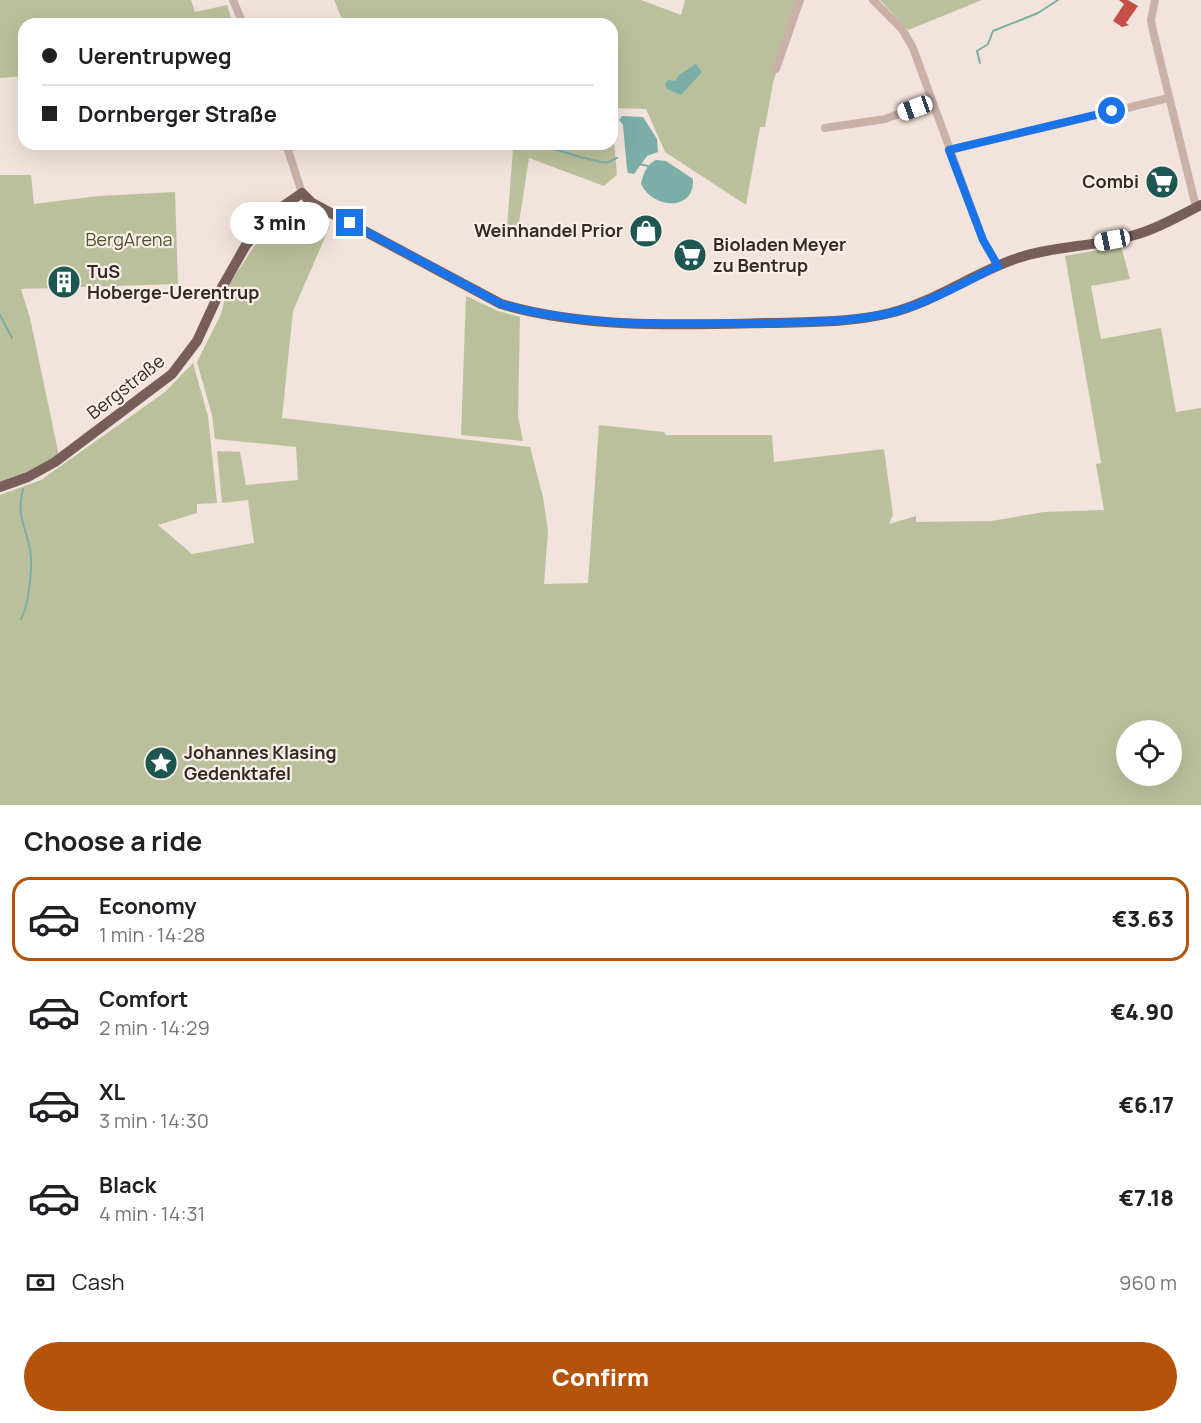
<!DOCTYPE html>
<meta charset="utf-8">
<style>
body{margin:0;font-family:Manrope,sans-serif;background:#f2f2f2;color:#202124;height:100vh;display:flex;flex-direction:column;font-size:22px;white-space:nowrap}
*{box-sizing:border-box;margin:0}
p{font-size:20px;color:#757577}
.icon{flex:none;width:33px;height:33px;fill:none;stroke:currentColor;stroke-width:2;stroke-linecap:round;stroke-linejoin:round}
.map{position:relative;height:805px;overflow:hidden}
.panel{display:flex;flex-direction:column;background:#fff;flex:1}
.panel>*{flex:none}
.top-card{position:absolute;left:18px;top:18px;width:600px;height:132px;border-radius:18px;box-shadow:0 6px 24px #0002;display:grid;align-content:center;height:132px;padding:0 24px;background:#fff}
.tools{position:absolute;left:1116px;top:720px;display:grid;gap:12px}
.tools a{display:grid;place-items:center;width:66px;height:66px;border-radius:50%;background:#fff;box-shadow:0 6px 24px #0002;font-size:30px}
.end{position:absolute;width:27px;height:27px;margin:-14px;border:8px solid #1a73e8;background:#fff;box-shadow:0 0 0 3px #fff}
.from{border-radius:50%}
.bubble{position:absolute;height:42px;border-radius:21px;background:#fff;box-shadow:0 6px 24px #0002;font-size:20px;font-weight:800;line-height:42px;text-align:center}
.car{position:absolute;width:18px;height:36px;margin:-18px -9px;border-radius:8px;box-shadow:0 0 4px 2px #0007;background:linear-gradient(#fff 24%,#345 0 40%,#fff 0 76%,#345 0 86%,#fff 0)}
.top-card b{display:flex;align-items:center;gap:21px;height:57px;font-size:22px}
.top-card b+b{border-top:2px solid #e0e0e0}
.top-card i{width:15px;height:15px;background:#202124}
ul{padding:0;list-style:none}
li{display:flex;align-items:center;gap:18px;height:84px;margin:0 12px 9px;padding:0 12px;border:3px solid transparent;border-radius:18px}
li div{flex:1}
li b{display:block;font-size:22px}
li em{font-style:normal;font-weight:800}
li.selected{border-color:#b45309}
li>.icon{width:54px;height:54px;stroke-width:1.5}
h2{padding:0 24px;font-size:27px;line-height:72px}
.pay{display:flex;align-items:center;gap:15px;height:66px;padding:0 24px;font-size:22px}
.pay p{margin-inline-start:auto}
.action{display:flex;gap:12px;margin-top:auto;padding:12px 24px}
.action a{flex:1;height:69px;border-radius:36px;background:#b45309;color:#fff;font-size:24px;font-weight:800;line-height:69px;text-align:center}
.map>svg:first-child{display:block}
</style>
<div class="map">
<svg width="1201" height="805" viewBox="0 0 1201 805">
<rect width="100%" height="100%" fill="#f2e3dc"/>
<path fill="#bbc09c" fill-rule="evenodd" d="M0,0H191L195,12L227,5L233,24H24V76L0,78Z
M334,0H641L681,15L685,0H798L773,83L765,127H760L746,205L665,152L646,109L612,108V24H344Z
M880,0H982L908,30Z
M612,119L617,175L604,186L529,158L518,229L507,228L513,149L498,144H612Z
M0,175H31L34,204L98,196L175,192L178,284L21,289L30,318L58,451L57,456L31,471L0,482Z
M306,209L330,226L293,311L282,418L530,447L543,497L548,531L544,584L588,583L599,425L664,432L666,435H772L774,462L884,449L893,514L889,524L916,516V522L991,521L1044,512L1104,510L1096,464L1101,463L1065,256L1121,246L1130,279L1091,286L1101,339L1161,328L1176,412L1201,408V805H0V495L41,480L165,392L193,363L208,416L217,503L197,504V513L158,525L192,554L254,543L248,500L222,503L217,451L240,452L246,485L298,480L296,447L215,439L212,415L197,362L221,314L229,284L256,244L286,212ZM1126,730H1172V776H1126Z
M466,296L498,311L520,317L518,416L523,441L461,435Z"/>
<path fill="#7baea7" d="M696,64L702,72L681,95L667,89L665,84L668,80L675,81L679,75Z
M622,116L643,117L657,139L658,152L647,156L634,174L628,173L627,169L623,125L619,120Z
M656,160L666,161L693,179C695,212 653,209 641,184C643,174 647,164 656,160Z"/>
<g fill="none" stroke-linecap="round" stroke-linejoin="round">
<path stroke="#7baea7" stroke-width="2" d="M980,63L977,51L988,44L993,31L1038,13L1058,0
M538,144C550,147 600,165 608,162C611,162 613,159 617,158
M639,164L648,166
M0,315L12,338
M21,619C29,605 33,565 30,549C25,524 16,516 23,489"/>
</g>
<path fill="#c44f47" d="M1119,0H1128L1138,6L1126,23L1129,25L1122,27L1113,21L1124,4Z
M48,278H80V286L49,287Z"/>
<g fill="none" stroke-linecap="round" stroke-linejoin="round">
<path stroke="#c9b1a8" stroke-width="8" d="M233,0L243,24
M873,0L902,29L913,48L983,240L998,266
M1155,0L1151,20L1153,31L1196,207
M776,69L800,0
M825,128L885,119L931,102
M286,144L302,193
M949,150L1169,98"/>
<path stroke="#785e59" stroke-width="10" d="M0,487L28,477L55,462L172,374L197,341L221,289L246,245L273,213L302,193L312,203L501,304C586,329 680,325 767,323C808,322 850,323 890,313C934,302 972,274 1015,259C1052,246 1092,247 1131,236C1155,230 1179,216 1201,205"/>
</g>
<g fill="none" stroke-linecap="round" stroke-linejoin="round">
<path stroke="#1a73e8" stroke-width="8" d="M350,223L501,304C583,328 674,324 759,323C802,322 847,323 890,313C928,304 963,283 998,266L983,240L949,150L1112,111"/>
</g>
<defs>
<g id="supermarket-disc" transform="scale(1.725)"><circle r="9.5" fill="#1e5751" stroke="#f9eee8"/><path d="M-6-5.5h2.5l.6 2H6L4.5 2H-2.5L-4.4-4H-6ZM-1.5 3.2a1.3 1.3 0 1 0 .1 0ZM3 3.2a1.3 1.3 0 1 0 .1 0Z" fill="#fff"/></g>
<g id="shop-disc" transform="scale(1.725)"><circle r="9.5" fill="#1e5751" stroke="#f9eee8"/><path d="M-5-2.5h2.3a2.7 3.5 0 0 1 5.4 0H5L5.5 6h-11ZM-1.5-2.5h3a1.5 2.3 0 0 0-3 0Z" fill="#fff"/></g>
<g id="building-disc" transform="scale(1.725)"><circle r="9.5" fill="#1e5751" stroke="#f9eee8"/><path d="M-4-6H4V6H1V3H-1V6H-4ZM-2.5-4.3h1.7v1.8h-1.7ZM.8-4.3h1.7v1.8H.8ZM-2.5-1h1.7V.8h-1.7ZM.8-1h1.7V.8H.8Z" fill="#fff"/></g>
<g id="sight-disc" transform="scale(1.725)"><circle r="9.5" fill="#1e5751" stroke="#f9eee8"/><path d="M0-6L1.8-2.2L6-1.7L2.9 1.2L3.7 5.4L0 3.3L-3.7 5.4L-2.9 1.2L-6-1.7L-1.8-2.2Z" fill="#fff"/></g>
</defs>
<g fill-rule="evenodd">
<use href="#supermarket-disc" x="1162" y="182"/>
<use href="#shop-disc" x="646" y="231"/>
<use href="#supermarket-disc" x="690" y="255"/>
<use href="#building-disc" x="64" y="282"/>
<use href="#sight-disc" x="161" y="763"/>
</g>
<g text-anchor="middle" stroke-width="4.5" stroke-linejoin="round" paint-order="stroke">
<g font-size="18" font-weight="bold" fill="#362a28" stroke="#f9eee8" text-anchor="start">
<text x="1139" y="188" text-anchor="end">Combi</text>
<text x="623" y="237" text-anchor="end">Weinhandel Prior</text>
<text x="713" y="251">Bioladen Meyer<tspan x="713" dy="21">zu Bentrup</tspan></text>
<text x="87" y="278">TuS<tspan x="87" dy="21">Hoberge-Uerentrup</tspan></text>
<text x="184" y="759">Johannes Klasing<tspan x="184" dy="21">Gedenktafel</tspan></text>
</g>
<g font-size="18" fill="#4d542c" stroke="#f9eee8">
<text x="129" y="246">BergArena</text>
</g>
<g font-size="18" fill="#362a28" stroke="#f9eee8">
<text transform="translate(126 387) rotate(-38)" y="6">Bergstraße</text>
</g>
</g>
</svg>
<div class="tools">
<a><svg class="icon" aria-label="locate" viewBox="0 0 24 24"><circle cx="12" cy="12" r="6"/><path d="M12 2v4M12 18v4M2 12h4M18 12h4"/></svg></a>
</div>
<i class="end from" style="left:1112px;top:111px"></i>
<i class="end" style="left:350px;top:223px"></i>
<div class="bubble" style="left:230px;top:202px;width:99px">3 min</div>
<i class="car" style="left:915px;top:108px;rotate:250deg"></i>
<i class="car" style="left:1112px;top:240px;rotate:259deg"></i>
<div class="top-card">
<b><i class="from"></i>Uerentrupweg</b>
<b><i></i>Dornberger Straße</b>
</div>
</div>
<section class="panel">
<h2>Choose a ride</h2>
<ul>
<li class="selected"><svg class="icon" aria-label="car" viewBox="0 0 24 24"><path d="M5 17H2v-5l4-1 3-4h7l3 4 3 1v5h-3M9 17h6M6 11h13"/><circle cx="7" cy="17" r="2"/><circle cx="17" cy="17" r="2"/></svg><div><b>Economy</b><p>1 min · 14:28</p></div><em>€3.63</em></li>
<li><svg class="icon" aria-label="car" viewBox="0 0 24 24"><path d="M5 17H2v-5l4-1 3-4h7l3 4 3 1v5h-3M9 17h6M6 11h13"/><circle cx="7" cy="17" r="2"/><circle cx="17" cy="17" r="2"/></svg><div><b>Comfort</b><p>2 min · 14:29</p></div><em>€4.90</em></li>
<li><svg class="icon" aria-label="car" viewBox="0 0 24 24"><path d="M5 17H2v-5l4-1 3-4h7l3 4 3 1v5h-3M9 17h6M6 11h13"/><circle cx="7" cy="17" r="2"/><circle cx="17" cy="17" r="2"/></svg><div><b>XL</b><p>3 min · 14:30</p></div><em>€6.17</em></li>
<li><svg class="icon" aria-label="car" viewBox="0 0 24 24"><path d="M5 17H2v-5l4-1 3-4h7l3 4 3 1v5h-3M9 17h6M6 11h13"/><circle cx="7" cy="17" r="2"/><circle cx="17" cy="17" r="2"/></svg><div><b>Black</b><p>4 min · 14:31</p></div><em>€7.18</em></li>
</ul>
<div class="pay"><svg class="icon" aria-label="cash" viewBox="0 0 24 24"><path d="M3 7h18v10H3z"/><circle cx="12" cy="12" r="2"/></svg>Cash<p>960 m</p></div>
<div class="action"><a>Confirm</a></div>
</section>
